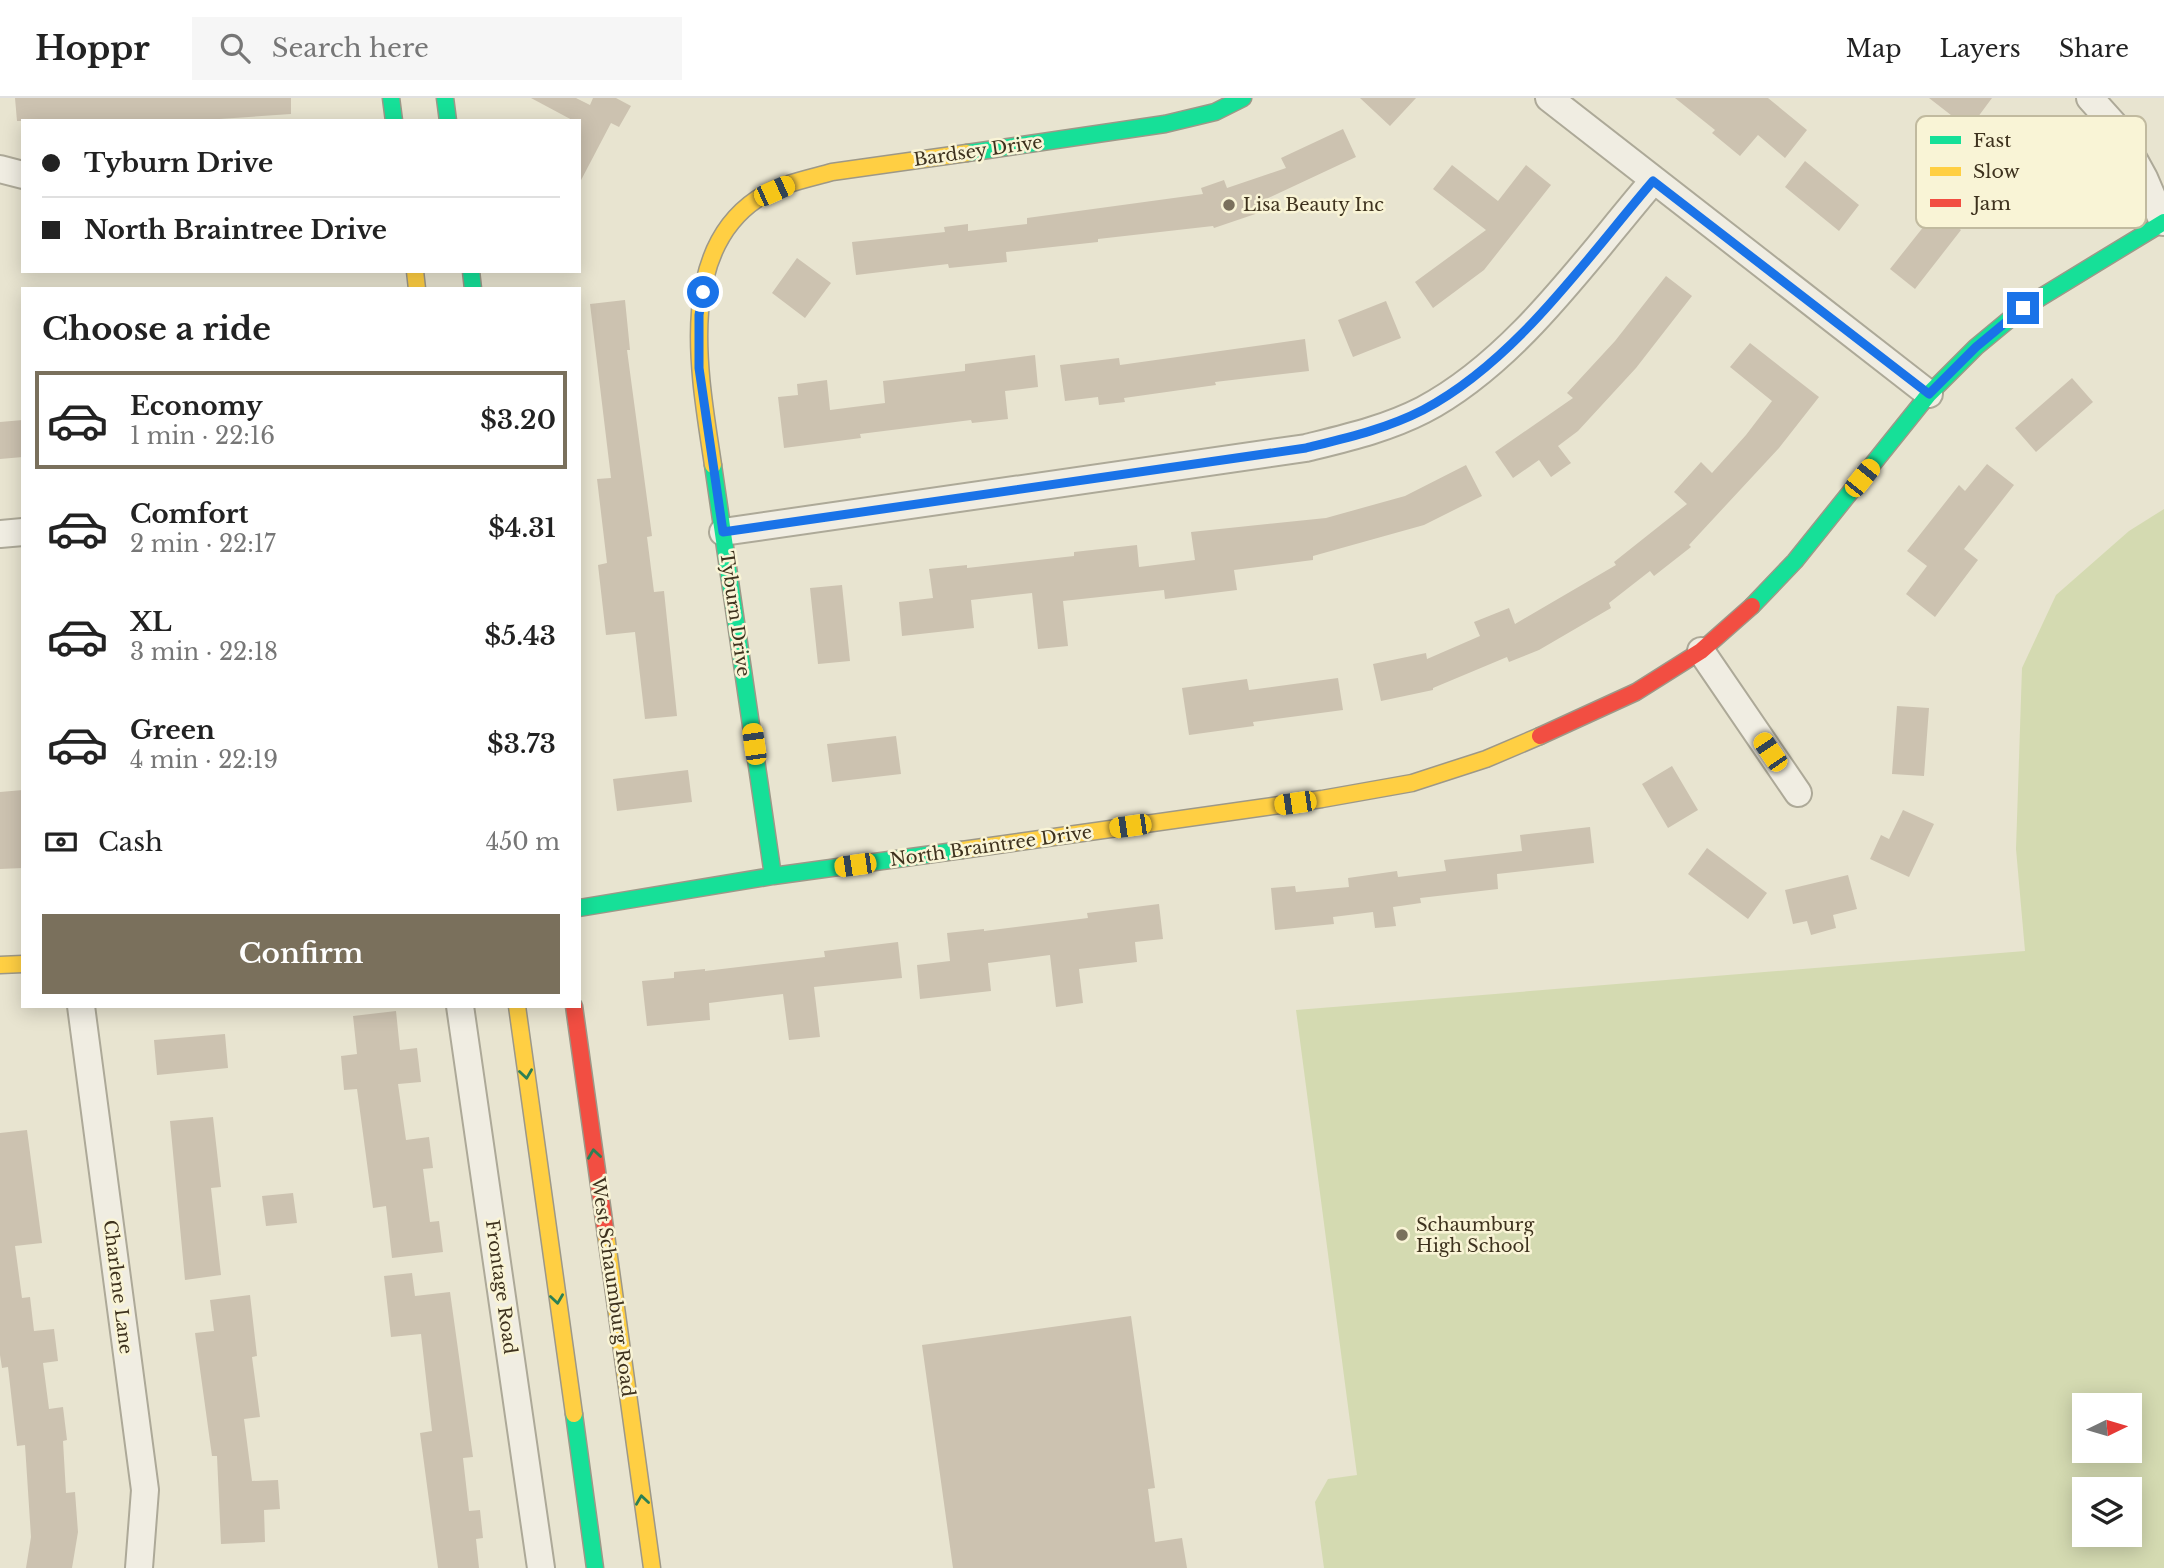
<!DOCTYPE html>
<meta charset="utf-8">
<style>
body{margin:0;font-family:"Libre Baskerville",serif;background:#f6f6f6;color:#222;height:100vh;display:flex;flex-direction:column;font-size:26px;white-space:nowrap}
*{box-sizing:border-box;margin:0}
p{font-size:23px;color:#767676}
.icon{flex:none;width:38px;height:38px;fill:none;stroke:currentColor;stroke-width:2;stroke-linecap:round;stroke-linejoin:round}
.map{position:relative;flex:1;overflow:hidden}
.side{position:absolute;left:21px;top:189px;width:560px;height:721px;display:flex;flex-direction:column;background:#fff;border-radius:0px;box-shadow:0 4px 18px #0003}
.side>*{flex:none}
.banner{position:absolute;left:21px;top:21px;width:560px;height:154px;border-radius:0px;box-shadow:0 4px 18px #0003;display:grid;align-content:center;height:154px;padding:0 21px;background:#fff}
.needle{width:46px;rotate:85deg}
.buttons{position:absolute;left:2072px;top:1295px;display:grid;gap:14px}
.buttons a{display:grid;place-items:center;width:70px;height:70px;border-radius:0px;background:#fff;box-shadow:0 4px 18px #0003;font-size:35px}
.end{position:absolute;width:32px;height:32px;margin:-16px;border:9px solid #1a73e8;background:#fff;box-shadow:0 0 0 4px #fff}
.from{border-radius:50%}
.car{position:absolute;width:21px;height:42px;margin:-21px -10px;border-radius:9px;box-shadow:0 0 5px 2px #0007;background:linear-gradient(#f5c518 24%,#345 0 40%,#f5c518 0 76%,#345 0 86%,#f5c518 0)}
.banner b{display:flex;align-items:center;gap:24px;height:66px;font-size:26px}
.banner b+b{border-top:2px solid #e0e0e0}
.banner i{width:18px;height:18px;background:#222}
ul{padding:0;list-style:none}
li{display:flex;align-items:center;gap:21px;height:98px;margin:0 14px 10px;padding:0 7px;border:4px solid transparent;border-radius:0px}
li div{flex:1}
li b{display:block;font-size:26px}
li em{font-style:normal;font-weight:600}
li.selected{border-color:#7a705c}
li>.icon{width:63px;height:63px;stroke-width:1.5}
h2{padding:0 21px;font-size:32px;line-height:84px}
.pay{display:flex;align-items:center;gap:18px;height:77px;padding:0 21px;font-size:26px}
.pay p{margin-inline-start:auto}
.action{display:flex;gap:14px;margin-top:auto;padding:14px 21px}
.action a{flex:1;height:80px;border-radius:0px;background:#7a705c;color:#fff;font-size:28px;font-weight:600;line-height:80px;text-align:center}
header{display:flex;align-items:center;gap:42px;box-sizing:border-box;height:98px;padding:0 35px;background:#fff;border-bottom:2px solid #e0e0e0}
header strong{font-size:33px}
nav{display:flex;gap:38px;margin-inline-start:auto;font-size:24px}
.search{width:490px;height:63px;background:#f6f6f6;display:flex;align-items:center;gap:18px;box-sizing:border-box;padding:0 24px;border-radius:0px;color:#767676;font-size:26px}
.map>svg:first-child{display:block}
</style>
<header>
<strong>Hoppr</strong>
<div class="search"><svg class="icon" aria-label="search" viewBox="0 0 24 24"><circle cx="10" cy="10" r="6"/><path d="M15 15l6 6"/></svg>Search here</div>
<nav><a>Map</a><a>Layers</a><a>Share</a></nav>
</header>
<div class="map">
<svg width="2164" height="1470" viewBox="0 0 2164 1470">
<rect width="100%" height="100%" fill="#e8e4d0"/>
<path fill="#d4dab1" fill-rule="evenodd" d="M2164,411V1470H1324L1315,1404L1328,1381L1357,1377L1296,912L2025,853L2016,751L2022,570L2056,497L2129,433ZM2130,1307V1353H2084V1307ZM2130,1391V1437H2084V1391Z"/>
<path fill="#ccc2b0" d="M15,0H291V16L190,23H17Z
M531,0H576L590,7L593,0H616L631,8L619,29L611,25L579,86V23H574Z
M1360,0H1416L1390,28Z
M1675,0H1768L1807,32L1785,60L1758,37L1740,58L1712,35L1715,32Z
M1929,0H1992L1969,31Z
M1343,31L1356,59L1266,101L1270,111L1214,130L1213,128L1098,141V144L1006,154L1007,164L949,170L948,166L856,177L852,144L945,134L944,129L968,126V133L1027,126V120L1203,96L1201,90L1224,82L1227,90L1286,70L1281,60Z
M1805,63L1859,107L1839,133L1785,89Z
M1452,67L1498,103L1526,67L1551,87L1484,172L1433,210L1415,184L1486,132L1433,91Z
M1936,113L1961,132L1915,191L1890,171Z
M797,160L831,185L805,220L772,195Z
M1666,178L1692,198L1636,270L1578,333L1558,348L1571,365L1551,379L1539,362L1513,380L1495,354L1573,300L1567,295L1615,243Z
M625,202L630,252H627L652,438L647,439L654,494L664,493L677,618L645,621L635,534L606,537L598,467L607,465L597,381L611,380L590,206Z
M1386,203L1401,240L1353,259L1338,222Z
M1305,241L1309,273L1215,284L1216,287L1124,300L1125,304L1099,307L1098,299L1065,303L1060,267L1119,260L1120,267Z
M1750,245L1819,299L1779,350L1689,447L1691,449L1654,478L1650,473L1609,505L1611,510L1539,552L1509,564L1507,559L1433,590V592L1381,603L1373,566L1426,555L1427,561L1480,538L1474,524L1509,510L1515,526L1616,467L1614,464L1687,406L1674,394L1701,364L1712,375L1746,337L1772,303L1730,269Z
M1035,257L1038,289L1005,293L1008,321L972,325L971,322L860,336L861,340L784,350L778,299L798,297L797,286L827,282L830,312L885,305L883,283L965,273V266Z
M2072,280L2093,304L2036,354L2015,330Z
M23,322V359L0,361V324Z
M1987,366L2014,387L1964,451L1978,462L1935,519L1906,496L1927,468L1907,453L1959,387L1965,393Z
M1466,367L1482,398L1424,427L1313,458V462L1234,472L1237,492L1165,501L1164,492L1063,503L1068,548L1038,551L1032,495L971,502L974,530L902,538L899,504L933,500L929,471L967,467V470L1074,458V454L1137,447L1139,469L1195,462L1191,434L1326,420L1405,398Z
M842,487L850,563L818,566L810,490Z
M1338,580L1343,612L1253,624L1254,628L1189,637L1182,590L1247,581L1249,592Z
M1897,608L1929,610L1924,678L1892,676Z
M896,638L901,676L832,684L827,646Z
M1672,668L1698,712L1668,730L1642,686Z
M688,672L692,704L617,713L613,681Z
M23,692V770L0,771V694Z
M1903,712L1934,726L1909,779L1870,761L1881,737L1889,741Z
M1590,729L1594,765L1497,776L1498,791L1420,800L1421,805L1393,809L1396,828L1375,830L1373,814L1333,819L1334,826L1275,832L1271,790L1295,788L1296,794L1349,789L1348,780L1397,773L1398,779L1446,773L1444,762L1522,753L1520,737Z
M1707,750L1767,795L1748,821L1688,776Z
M1848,777L1857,811L1833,817L1836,830L1811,837L1807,823L1793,826L1785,792Z
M1159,806L1163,841L1135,844L1137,864L1079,871L1083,905L1056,909L1050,857L988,865L991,893L920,901L917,867L950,863L947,835L984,831V833L1088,820L1087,815Z
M898,844L902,880L814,889L820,939L789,942L783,896L709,905L710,922L647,928L642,883L674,880V874L705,871V873L825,859L824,853Z
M396,913L400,952L417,950L421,984L398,986L406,1042L429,1039L433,1070L423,1071L430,1124L439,1123L443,1154L392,1160L386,1108L373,1110L357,991L344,992L341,958L357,956L353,918Z
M225,936L228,970L157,977L154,942Z
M213,1019L221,1089L211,1090L221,1177L185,1182L170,1023Z
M27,1032L42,1145L15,1148L22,1200L30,1199L34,1233L54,1231L58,1263L43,1265L49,1311L63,1309L67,1342L63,1343L66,1395L75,1394L78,1434L72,1470H26L31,1439L25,1347L17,1348L8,1269L2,1270L0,1257V1035Z
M293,1095L297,1125L266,1128L262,1098Z
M412,1175L415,1198L450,1194L473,1359L463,1360L469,1413L480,1412L483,1440L476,1441L479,1470H438L420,1335L432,1333L421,1236L391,1239L384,1178Z
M250,1197L257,1258L252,1259L260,1319L244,1321L252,1383L278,1382L280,1411L264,1412L265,1444L221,1446L217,1358H212L195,1235L214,1233L210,1202Z
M1131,1218L1155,1390L1148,1391L1155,1444L1182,1440L1187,1470H953L922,1247Z"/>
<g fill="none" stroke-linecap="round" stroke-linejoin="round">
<g stroke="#ada998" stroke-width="30">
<path id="street" d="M1549,0L1929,296
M2090,0L2116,29L2144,80L2163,124
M0,71L23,77
M723,434L1306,350C1346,340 1386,331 1423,312C1516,263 1586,161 1653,83
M0,436L23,434
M1701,553L1798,695
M81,908L145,1392L139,1470
M460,908L541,1470"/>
</g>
<g stroke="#9d9888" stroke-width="19">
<path id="fast" d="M391,0L394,23
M445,0L448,23
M967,55L1165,26L1215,14L1243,0
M471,173L473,191
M713,367L773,778
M1752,508L1795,463L1929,296L1976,249L2023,210L2164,124
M579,810L773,778L962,752
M574,1316L595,1470"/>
</g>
<g stroke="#9d9888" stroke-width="19">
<path id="slow" d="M415,173L417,191
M713,367C701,285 674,157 757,101C779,86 807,81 832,74L967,55
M962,752L1322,701L1412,685L1486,661L1540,638
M0,867L23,866
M517,908L574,1316
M606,1137L652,1470"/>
</g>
<g stroke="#9d9888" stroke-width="19">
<path id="jam" d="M1540,638L1636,594L1701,553L1752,508
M574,908L606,1137"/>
</g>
<use href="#street" stroke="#f0ede2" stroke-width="26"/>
<use href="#fast" stroke="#16e098" stroke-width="16"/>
<use href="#slow" stroke="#ffcf43" stroke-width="16"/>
<use href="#jam" stroke="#f24e42" stroke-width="16"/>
</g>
<defs><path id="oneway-chevron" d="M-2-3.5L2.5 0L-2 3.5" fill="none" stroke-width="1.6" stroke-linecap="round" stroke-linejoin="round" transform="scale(1.75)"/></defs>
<g stroke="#2c8055">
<use href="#oneway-chevron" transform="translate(526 976) rotate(82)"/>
<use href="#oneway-chevron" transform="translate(594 1056) rotate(-98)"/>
<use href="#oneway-chevron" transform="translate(557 1201) rotate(82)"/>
<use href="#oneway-chevron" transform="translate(642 1402) rotate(-98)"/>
</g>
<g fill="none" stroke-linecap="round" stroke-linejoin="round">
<path stroke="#1a73e8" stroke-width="9" d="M703,194L699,217V270L723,434L1306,350C1346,340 1386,331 1423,312C1516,263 1586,161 1653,83L1929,296L1976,249L2023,210"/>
</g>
<g fill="#7a705c" stroke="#f9f4d6" stroke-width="2.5">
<circle cx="1229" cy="107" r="7"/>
<circle cx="1402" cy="1137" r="7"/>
</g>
<g text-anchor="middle" stroke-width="5" stroke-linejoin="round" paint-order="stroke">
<g font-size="18" fill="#3e321e" stroke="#f9f4d6">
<text transform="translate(978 53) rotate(-8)" y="6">Bardsey Drive</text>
<text transform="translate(735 516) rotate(82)" y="6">Tyburn Drive</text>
<text transform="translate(991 748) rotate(-8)" y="6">North Braintree Drive</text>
<text transform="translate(118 1189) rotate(83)" y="6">Charlene Lane</text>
<text transform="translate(501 1189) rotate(82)" y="6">Frontage Road</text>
<text transform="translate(613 1189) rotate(82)" y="6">West Schaumburg Road</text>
</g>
<g font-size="18" fill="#3e321e" stroke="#f9f4d6" text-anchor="start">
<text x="1243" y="113">Lisa Beauty Inc</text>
<text x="1416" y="1133">Schaumburg<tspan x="1416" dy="21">High School</tspan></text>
</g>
</g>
<rect x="1916" y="18" width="230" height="112" rx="10" fill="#f9f4d6" stroke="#c1ba9f" stroke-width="2"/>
<rect x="1930" y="38" width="31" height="8" fill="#16e098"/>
<rect x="1930" y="69" width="31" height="9" fill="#ffcf43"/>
<rect x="1930" y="101" width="31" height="8" fill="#f24e42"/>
<g font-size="19" fill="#3e321e">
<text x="1973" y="49">Fast</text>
<text x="1973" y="80">Slow</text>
<text x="1973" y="112">Jam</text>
</g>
</svg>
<div class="buttons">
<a><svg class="needle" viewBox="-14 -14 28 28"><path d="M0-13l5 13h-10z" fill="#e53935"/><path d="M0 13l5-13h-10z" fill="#767676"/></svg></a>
<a><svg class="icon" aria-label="layers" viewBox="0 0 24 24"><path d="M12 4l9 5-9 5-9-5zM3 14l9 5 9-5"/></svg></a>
</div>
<i class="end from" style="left:703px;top:194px"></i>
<i class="end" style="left:2023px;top:210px"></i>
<i class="car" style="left:774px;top:93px;rotate:66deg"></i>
<i class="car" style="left:1862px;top:380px;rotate:39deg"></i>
<i class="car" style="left:754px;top:646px;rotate:352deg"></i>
<i class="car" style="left:1770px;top:654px;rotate:326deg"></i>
<i class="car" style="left:1295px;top:705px;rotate:262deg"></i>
<i class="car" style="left:1130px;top:728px;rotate:262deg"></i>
<i class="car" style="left:855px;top:767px;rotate:262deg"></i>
<div class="banner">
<b><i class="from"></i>Tyburn Drive</b>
<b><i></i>North Braintree Drive</b>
</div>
<section class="side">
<h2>Choose a ride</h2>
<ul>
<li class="selected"><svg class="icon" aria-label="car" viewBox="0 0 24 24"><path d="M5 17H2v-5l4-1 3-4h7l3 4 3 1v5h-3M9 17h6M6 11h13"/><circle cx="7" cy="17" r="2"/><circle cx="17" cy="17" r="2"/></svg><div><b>Economy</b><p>1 min · 22:16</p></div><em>$3.20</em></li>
<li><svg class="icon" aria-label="car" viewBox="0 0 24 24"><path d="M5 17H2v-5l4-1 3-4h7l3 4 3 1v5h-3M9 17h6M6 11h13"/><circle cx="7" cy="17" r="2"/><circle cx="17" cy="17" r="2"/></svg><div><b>Comfort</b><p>2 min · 22:17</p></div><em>$4.31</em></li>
<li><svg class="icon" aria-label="car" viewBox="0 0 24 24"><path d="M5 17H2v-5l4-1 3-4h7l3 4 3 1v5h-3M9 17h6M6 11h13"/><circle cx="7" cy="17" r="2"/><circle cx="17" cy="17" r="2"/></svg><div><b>XL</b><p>3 min · 22:18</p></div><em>$5.43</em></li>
<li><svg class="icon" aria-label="car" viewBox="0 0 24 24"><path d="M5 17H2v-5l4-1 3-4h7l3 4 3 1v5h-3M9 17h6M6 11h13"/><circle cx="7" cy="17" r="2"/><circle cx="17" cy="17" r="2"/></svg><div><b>Green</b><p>4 min · 22:19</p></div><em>$3.73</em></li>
</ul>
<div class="pay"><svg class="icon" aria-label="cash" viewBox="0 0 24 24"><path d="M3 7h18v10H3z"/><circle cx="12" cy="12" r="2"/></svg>Cash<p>450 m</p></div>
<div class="action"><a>Confirm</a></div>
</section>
</div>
